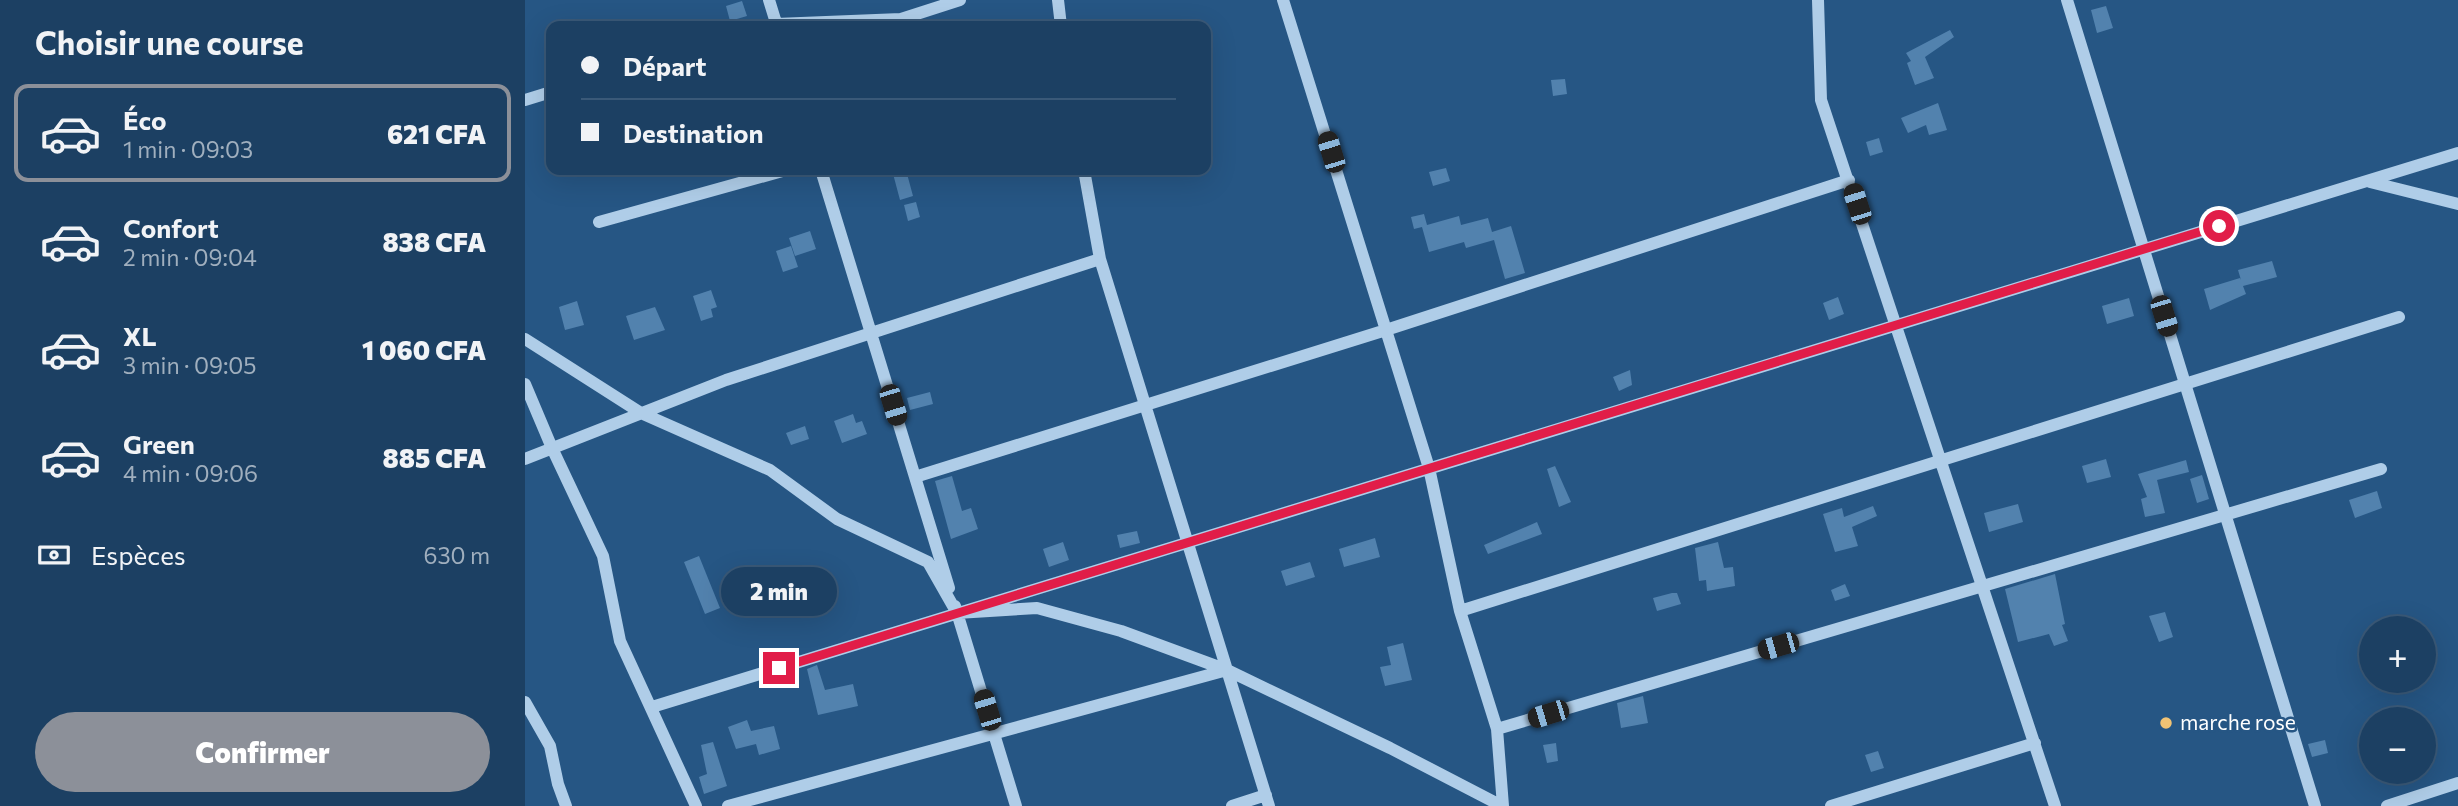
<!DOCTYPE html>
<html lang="fr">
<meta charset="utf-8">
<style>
body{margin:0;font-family:Commissioner,sans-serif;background:#294b6c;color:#f1f3f6;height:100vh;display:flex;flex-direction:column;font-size:26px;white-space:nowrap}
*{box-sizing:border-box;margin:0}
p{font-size:23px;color:#a0afbe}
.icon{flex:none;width:38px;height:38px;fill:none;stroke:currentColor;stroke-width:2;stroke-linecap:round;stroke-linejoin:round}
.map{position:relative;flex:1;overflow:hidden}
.side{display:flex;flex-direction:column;background:#1c4063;width:525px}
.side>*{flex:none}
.hud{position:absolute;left:21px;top:21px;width:665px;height:154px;border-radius:14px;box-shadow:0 7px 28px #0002,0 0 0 2px #3a5978;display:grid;align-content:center;height:154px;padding:0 35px;background:#1c4063}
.buttons{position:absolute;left:1834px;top:616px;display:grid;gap:14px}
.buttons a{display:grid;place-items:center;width:77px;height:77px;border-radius:50%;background:#1c4063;box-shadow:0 7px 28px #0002,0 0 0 2px #3a5978;font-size:35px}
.end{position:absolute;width:32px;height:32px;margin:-16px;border:9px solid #e11d48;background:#fff;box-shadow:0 0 0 4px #fff}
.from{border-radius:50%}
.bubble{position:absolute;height:49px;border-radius:24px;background:#1c4063;box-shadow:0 7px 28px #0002,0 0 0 2px #3a5978;font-size:23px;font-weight:800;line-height:49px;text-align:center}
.car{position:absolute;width:21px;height:42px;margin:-21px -10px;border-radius:9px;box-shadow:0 0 5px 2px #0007;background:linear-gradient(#222 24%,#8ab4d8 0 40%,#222 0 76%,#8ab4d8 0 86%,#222 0)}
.hud b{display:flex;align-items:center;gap:24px;height:66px;font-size:26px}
.hud b+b{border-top:2px solid #3a5978}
.hud i{width:18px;height:18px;background:#f1f3f6}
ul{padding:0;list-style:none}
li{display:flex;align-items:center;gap:21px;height:98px;margin:0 14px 10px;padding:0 21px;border:4px solid transparent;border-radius:14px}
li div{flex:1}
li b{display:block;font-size:26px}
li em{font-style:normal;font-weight:800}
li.current{border-color:#8c9099}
li>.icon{width:63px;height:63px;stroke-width:1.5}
h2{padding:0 35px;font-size:32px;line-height:84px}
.pay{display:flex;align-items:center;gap:18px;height:77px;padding:0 35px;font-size:26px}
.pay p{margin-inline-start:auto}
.button{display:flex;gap:14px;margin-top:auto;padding:14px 35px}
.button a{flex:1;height:80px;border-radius:42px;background:#8c9099;color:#fff;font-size:28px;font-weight:800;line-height:80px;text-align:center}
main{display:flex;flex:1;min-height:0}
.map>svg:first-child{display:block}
</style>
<main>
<section class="side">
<h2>Choisir une course</h2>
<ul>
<li class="current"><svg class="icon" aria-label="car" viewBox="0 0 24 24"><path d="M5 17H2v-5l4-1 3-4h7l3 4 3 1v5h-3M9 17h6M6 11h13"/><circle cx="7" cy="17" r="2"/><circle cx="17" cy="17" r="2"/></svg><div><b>Éco</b><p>1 min · 09:03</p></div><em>621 CFA</em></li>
<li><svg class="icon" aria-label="car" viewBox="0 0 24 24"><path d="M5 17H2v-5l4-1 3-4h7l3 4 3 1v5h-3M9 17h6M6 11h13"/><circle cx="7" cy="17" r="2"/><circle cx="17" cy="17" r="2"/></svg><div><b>Confort</b><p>2 min · 09:04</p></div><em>838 CFA</em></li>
<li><svg class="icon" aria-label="car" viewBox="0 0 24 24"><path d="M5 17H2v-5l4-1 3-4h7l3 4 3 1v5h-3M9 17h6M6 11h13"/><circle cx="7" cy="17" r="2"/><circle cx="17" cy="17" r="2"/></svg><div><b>XL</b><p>3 min · 09:05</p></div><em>1 060 CFA</em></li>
<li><svg class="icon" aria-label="car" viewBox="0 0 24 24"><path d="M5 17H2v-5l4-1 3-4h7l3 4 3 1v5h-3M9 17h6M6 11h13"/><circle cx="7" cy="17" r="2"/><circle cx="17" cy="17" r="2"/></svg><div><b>Green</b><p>4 min · 09:06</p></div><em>885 CFA</em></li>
</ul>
<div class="pay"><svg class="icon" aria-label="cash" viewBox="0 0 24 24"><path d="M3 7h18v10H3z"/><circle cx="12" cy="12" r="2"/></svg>Espèces<p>630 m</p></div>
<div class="button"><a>Confirmer</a></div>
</section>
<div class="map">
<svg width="1933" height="806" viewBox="0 0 1933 806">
<rect width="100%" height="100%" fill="#265684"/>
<path fill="#5282ae" d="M217,1L222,16L205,21L201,6Z
M1581,6L1588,28L1572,33L1566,10Z
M1425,30L1429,37L1400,57L1409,78L1390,85L1382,63L1386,61L1381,53Z
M1040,79L1042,94L1028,96L1026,80Z
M1413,103L1422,130L1404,135L1401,125L1383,133L1376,118Z
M1354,138L1358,152L1345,156L1341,142Z
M921,168L925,181L908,186L904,172Z
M367,170H381L388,196L375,200Z
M391,202L395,217L383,221L379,205Z
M899,214L902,225L934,216L936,225L963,218L967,232L986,226L1000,273L980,279L969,240L941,248L939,242L904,252L897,227L889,229L886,217Z
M285,231L291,249L270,256L264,238Z
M266,246L273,267L258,272L251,251Z
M1747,261L1752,277L1718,286L1721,294L1685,310L1679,289L1715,278L1716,280L1713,270Z
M186,290L192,307L186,309L188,317L176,321L168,296Z
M1313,297L1319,314L1304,320L1298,303Z
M1604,298L1609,316L1582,324L1577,306Z
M52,301L59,325L40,330L34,307Z
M130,307L140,330L109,340L101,316Z
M1105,370L1107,385L1094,391L1088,377Z
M405,392L408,404L385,410L382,398Z
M328,414L331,423L337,421L342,434L317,443L309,421Z
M280,426L284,439L266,445L261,433Z
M1581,459L1586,477L1562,483L1557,466Z
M1661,460L1664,472L1632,480L1640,513L1620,517L1616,499L1622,497L1613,474Z
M1030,466L1046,502L1034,507L1022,469Z
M1677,475L1684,499L1672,503L1665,479Z
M427,476L437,511L446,508L453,529L426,539L410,481Z
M1852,491L1857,508L1830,518L1824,500Z
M1493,504L1498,522L1464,532L1459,513Z
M1348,506L1352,516L1327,527L1333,546L1310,552L1298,514L1317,508L1319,517Z
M1012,522L1017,534L963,554L959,545Z
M612,531L615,543L595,548L592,535Z
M850,538L855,557L819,567L814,549Z
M538,542L544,560L524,567L518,549Z
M1193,542L1199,568L1208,567L1210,586L1182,591L1181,580L1174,581L1170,548Z
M174,556L195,608L180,614L159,562Z
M785,562L790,577L761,586L756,571Z
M1530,574L1540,624L1537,625L1543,641L1529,646L1524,634L1493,642L1480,589Z
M1320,584L1325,596L1310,601L1306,590Z
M1147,593H1152L1156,604L1132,611L1128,598Z
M1640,612L1648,637L1634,642L1624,616Z
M878,643L887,680L860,686L855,667L866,665L862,647Z
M292,665L300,690L328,684L333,706L293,715L282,669Z
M1118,696L1123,723L1096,728L1092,703Z
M222,720L226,731L249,726L255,749L234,755L231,744L211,749L203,727Z
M1800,740L1803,753L1787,757L1783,744Z
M188,742L202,786L179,794L174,777L182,774L176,745Z
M1031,743L1033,761L1022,763L1018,745Z
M1353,751L1359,768L1346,772L1340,755Z"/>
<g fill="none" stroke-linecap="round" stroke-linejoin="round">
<path stroke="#afcde8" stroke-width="12" d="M244,0L252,26
M533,0L536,26
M758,0L904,468L935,611L972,729L978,806
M1293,0L1296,100L1530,806
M1542,0L1790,806
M242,26L251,24L376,19L435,0
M0,100L26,92
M296,170L424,588
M559,170L575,259L744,806
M1845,182L1933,204
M74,222L261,170
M0,339L116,413L245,470L312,519L403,562L432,613L512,608L596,631L702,670L865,748L977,806
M0,384L27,448L78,556L95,641L171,806
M0,459L201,380L575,259
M390,477L861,330L1324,180
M430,606L491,806
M935,611L1874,317
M0,702L25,746L33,784L41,806
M127,707L1933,153
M972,729L1856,469
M203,806L702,670
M707,806L741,795
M1306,806L1510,743
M1862,806L1933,783"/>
</g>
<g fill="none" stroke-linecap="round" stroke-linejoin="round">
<path stroke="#e11d48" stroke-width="9" d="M254,668L1694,226"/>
</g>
<circle fill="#f1c374" stroke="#265684" stroke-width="2.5" cx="1641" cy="723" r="7"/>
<g text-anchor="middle" stroke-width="5" stroke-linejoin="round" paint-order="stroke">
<g font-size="21" fill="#fff" stroke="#265684" text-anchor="start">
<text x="1655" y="730">marche rose</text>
</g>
</g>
</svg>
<div class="buttons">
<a>+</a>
<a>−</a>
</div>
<i class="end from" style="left:1694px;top:226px"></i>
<i class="end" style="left:254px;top:668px"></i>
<div class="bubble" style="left:196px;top:567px;width:116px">2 min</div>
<i class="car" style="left:806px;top:152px;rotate:343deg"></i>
<i class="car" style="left:1332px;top:204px;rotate:342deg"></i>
<i class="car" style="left:1639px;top:316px;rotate:163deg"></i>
<i class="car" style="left:368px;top:405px;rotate:163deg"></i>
<i class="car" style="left:1253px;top:646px;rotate:254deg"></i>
<i class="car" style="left:462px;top:710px;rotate:343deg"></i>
<i class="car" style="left:1023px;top:714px;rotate:253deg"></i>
<div class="hud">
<b><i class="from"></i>Départ</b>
<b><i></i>Destination</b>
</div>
</div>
</main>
